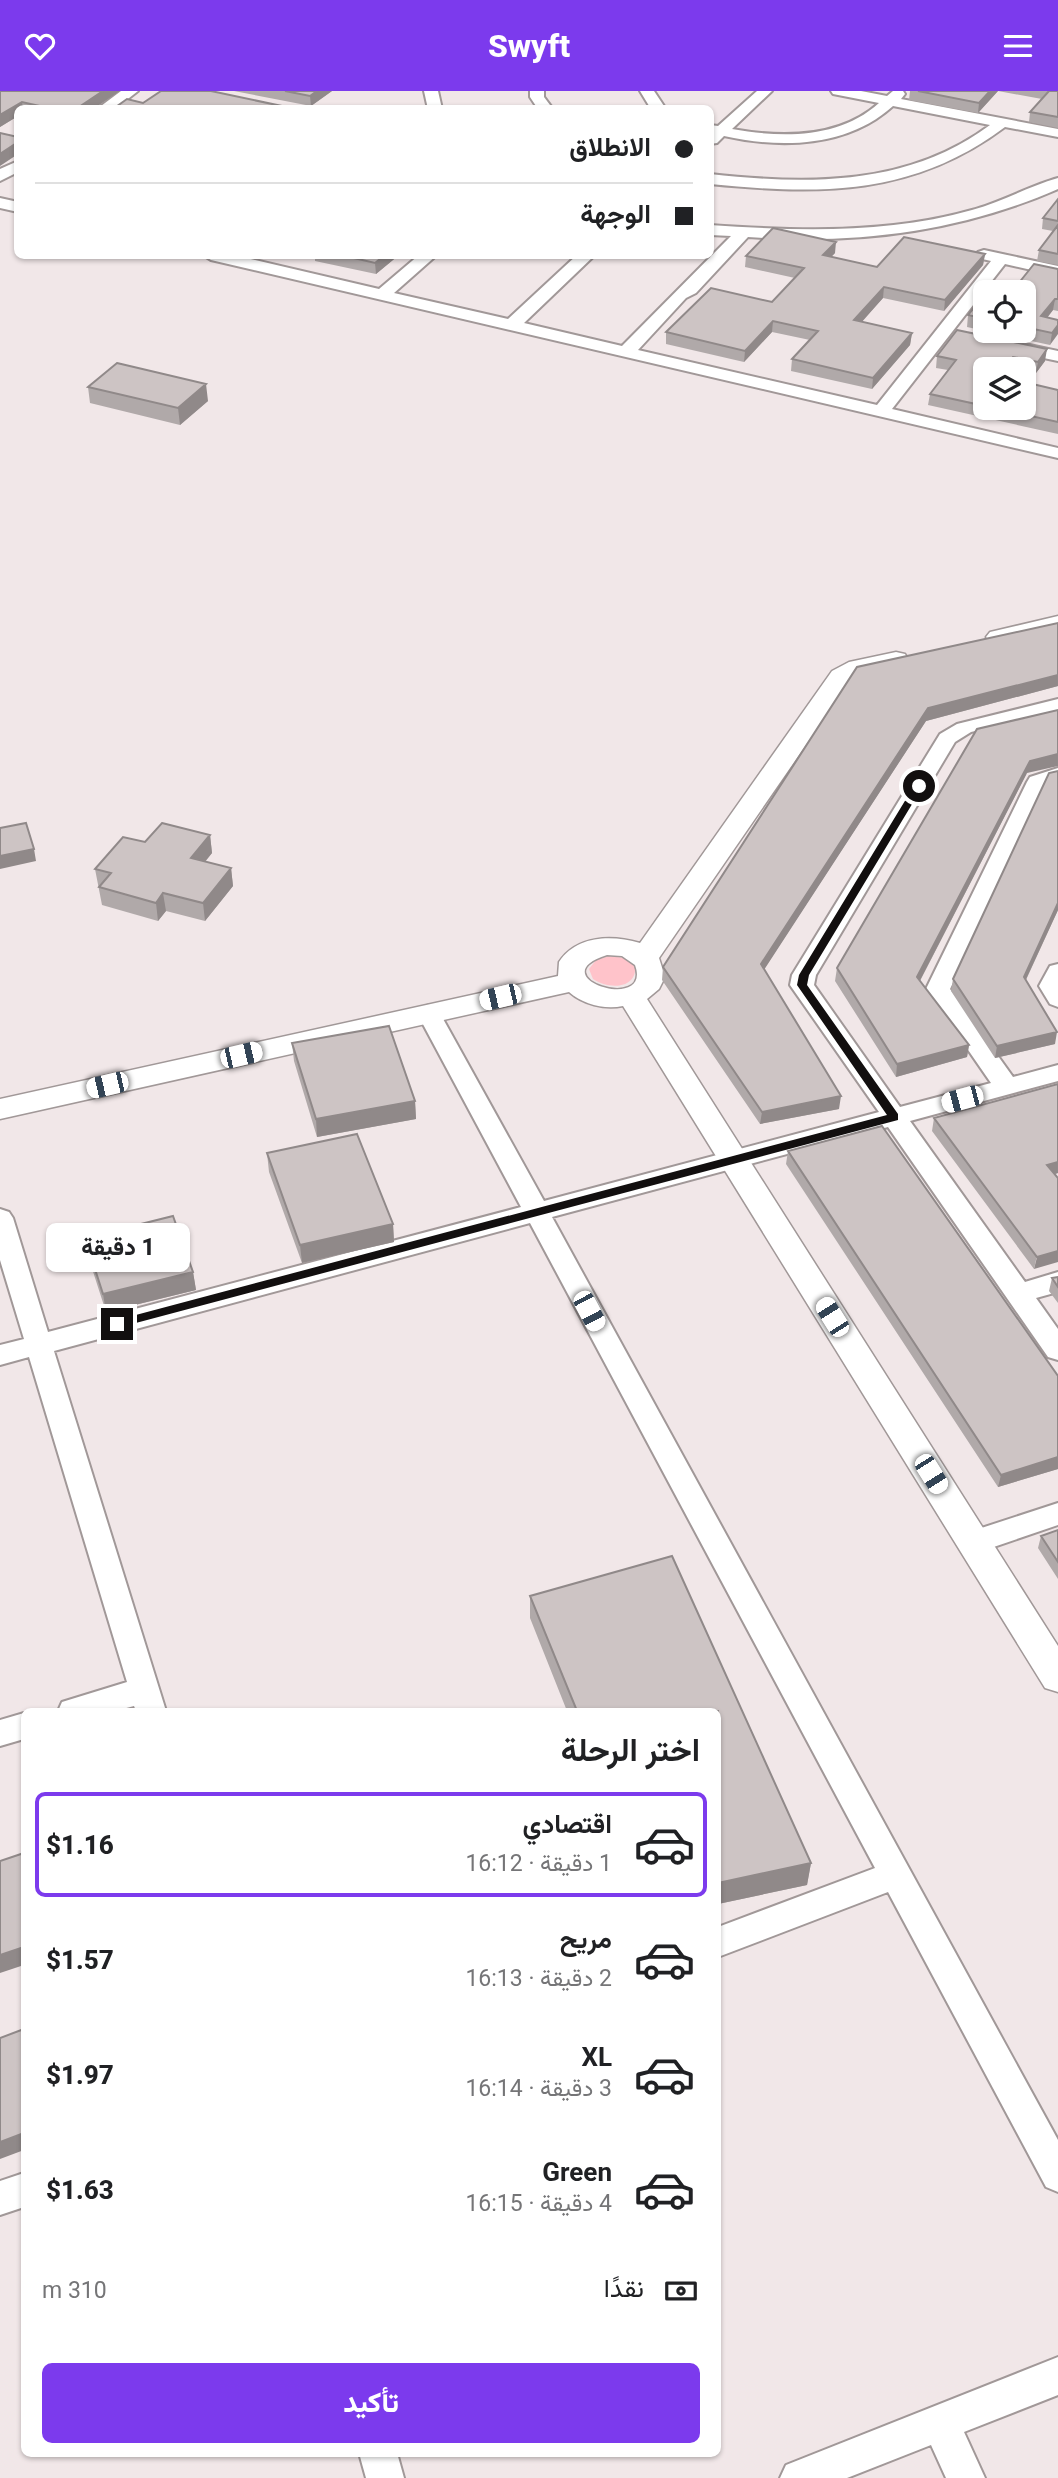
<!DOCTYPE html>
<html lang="ar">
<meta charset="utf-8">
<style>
body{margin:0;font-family:Roboto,Vazirmatn,sans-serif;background:#f2f2f2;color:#202124;direction:rtl;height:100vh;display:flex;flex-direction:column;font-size:26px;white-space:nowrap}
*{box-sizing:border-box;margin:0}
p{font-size:23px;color:#757577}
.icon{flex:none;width:38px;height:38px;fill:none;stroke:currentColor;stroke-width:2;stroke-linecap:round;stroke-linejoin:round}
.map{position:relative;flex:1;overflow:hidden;direction:ltr}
.side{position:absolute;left:21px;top:1617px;width:700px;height:749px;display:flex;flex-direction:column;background:#fff;border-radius:10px;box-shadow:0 2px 5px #0004;direction:rtl}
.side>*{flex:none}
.banner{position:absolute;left:14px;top:14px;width:700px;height:154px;border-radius:10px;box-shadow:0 2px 5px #0004;direction:rtl;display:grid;align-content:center;height:154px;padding:0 21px;background:#fff}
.fabs{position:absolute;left:973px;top:189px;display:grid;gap:14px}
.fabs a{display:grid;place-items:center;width:63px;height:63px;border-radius:10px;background:#fff;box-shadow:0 2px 5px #0004;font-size:35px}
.end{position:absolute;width:32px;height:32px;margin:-16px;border:9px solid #120f0f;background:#fff;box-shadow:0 0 0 4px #fff}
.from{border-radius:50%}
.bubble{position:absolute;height:49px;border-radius:10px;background:#fff;box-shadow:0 2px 5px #0004;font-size:23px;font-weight:800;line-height:49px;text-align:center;direction:rtl}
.car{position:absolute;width:21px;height:42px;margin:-21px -10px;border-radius:9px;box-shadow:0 0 5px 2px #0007;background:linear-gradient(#fff 24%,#345 0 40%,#fff 0 76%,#345 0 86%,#fff 0)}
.banner b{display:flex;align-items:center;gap:24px;height:66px;font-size:26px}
.banner b+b{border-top:2px solid #e0e0e0}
.banner i{width:18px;height:18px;background:#202124}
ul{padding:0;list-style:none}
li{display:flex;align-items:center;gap:21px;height:105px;margin:0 14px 10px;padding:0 7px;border:4px solid transparent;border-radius:10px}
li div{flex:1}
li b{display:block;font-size:26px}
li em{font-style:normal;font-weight:800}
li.current{border-color:#7c3aed}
li>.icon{width:63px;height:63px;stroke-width:1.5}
h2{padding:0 21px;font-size:32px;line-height:84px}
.pay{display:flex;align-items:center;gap:18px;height:77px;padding:0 21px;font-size:26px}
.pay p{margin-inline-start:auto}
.cta{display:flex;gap:14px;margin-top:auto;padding:14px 21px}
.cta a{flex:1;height:80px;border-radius:10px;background:#7c3aed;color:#fff;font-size:28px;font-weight:800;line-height:80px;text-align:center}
header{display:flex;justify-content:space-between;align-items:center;height:91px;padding:0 21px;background:#7c3aed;color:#fff;font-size:32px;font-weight:800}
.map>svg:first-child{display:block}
</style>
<header><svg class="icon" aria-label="menu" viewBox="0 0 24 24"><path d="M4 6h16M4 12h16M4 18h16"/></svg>Swyft<svg class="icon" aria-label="heart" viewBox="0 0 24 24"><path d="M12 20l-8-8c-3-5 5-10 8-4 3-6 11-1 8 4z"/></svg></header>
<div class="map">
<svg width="1058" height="2387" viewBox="0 0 1058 2387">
<rect width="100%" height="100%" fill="#f1e7e8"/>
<path fill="#ffc3ca" d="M609,865L625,867L635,874C638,898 609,899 593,888L589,878L596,869Z"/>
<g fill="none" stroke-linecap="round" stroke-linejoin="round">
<g stroke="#a19898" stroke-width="4">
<path id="minor" d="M121,0H138L115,18H97Z
M424,0H438L442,18H428Z
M530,0H544V6L553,18H538L530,6Z
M640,0H654L666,18H651Z
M757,0H772L732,38C782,47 839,48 879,12L833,3L831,0H861L887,5L893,0H903L905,3L901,8L1058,38V46L1005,36C913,105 821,104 710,93V83C809,94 908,95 990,34L893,15C848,56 782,58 724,45L717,52L710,53V34L718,35Z
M18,70V81L0,90V78Z
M1058,87V98C960,141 854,154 748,146L696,202L686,207L638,259L877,314L991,170L978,167L976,164L978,161L984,159L1058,175V185L1005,173L892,318L1058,357V367L211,169L203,164H234L379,198L419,164H437L394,202L508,228L577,164H595L524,232L622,255L731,145L710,144V134C797,140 888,143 972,119C1002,111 1029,95 1058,87Z
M0,107L18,111V121L0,117Z
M1011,250L1058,260V270L1005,259L1003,255Z
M1058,608V620L971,641L955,651L816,884L814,894L900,1016L991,992L926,898L1027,691L1030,686L1058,677V690L1047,695L950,898L1013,986L1058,974V990L910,1030L1025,1191L1058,1181V1201L1036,1207L1058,1238V1269L1048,1266L888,1036L552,1126L1058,2049V2101L1046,2096L888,1801L718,1866V1836L875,1777L530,1132L54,1260L166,1620H136L134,1615L115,1620H58L62,1611L127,1591L29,1266L0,1274V1254L24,1248L0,1169V1118L9,1121L13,1127L48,1241L521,1116L417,922L421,917L429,914L437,917L544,1110L879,1021L790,894L792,884L940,643L957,633Z
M1058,873V916L1050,913L1039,895L1050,875Z
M1058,1412V1434L973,1463L963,1459L959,1451L963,1443Z
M24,1622V1648L0,1655V1629Z
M24,2082V2116L0,2124V2090Z
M1058,2266V2304L964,2341L985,2387H946L931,2354L847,2387H780L786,2374Z
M359,2362H397L404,2387H366Z"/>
</g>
<g stroke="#a19898" stroke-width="3">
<path id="tertiary" d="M1058,525V539L998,553L990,551L986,546L990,541Z
M896,561L905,563L908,568L905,573L866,582L850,590L659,867L665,886L659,898L647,908L1058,1555V1601L1045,1597L623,915C604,919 583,913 569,901L0,1028V1008L558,885L559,871C577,844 612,844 640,852L832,580L849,571ZM607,864L622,865L635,874C653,923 538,886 607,864Z"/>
</g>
<use href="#minor" fill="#fff" fill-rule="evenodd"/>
<use href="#tertiary" fill="#fff" fill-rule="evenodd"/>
</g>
<path fill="#b0a9a9" d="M0,0H120L93,18H18V25L0,36Z
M234,0H332L311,15Z
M910,0H1058V37L1029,31L1030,21L1042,8L998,0L978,22L909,9Z
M18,91V104H16L15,93Z
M1058,108V174L1037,170L1039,159L1053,140L1042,138L1043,127Z
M835,162L831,166L877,176L985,163L983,174L944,220L883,207L861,231L912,242L910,254L872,298L791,280L792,268L810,249L772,241L744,271L666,253V241L772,211L795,187L745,176L746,165Z
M315,164H399L376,183L315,170Z
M1058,178V220L1053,219L1047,227L1058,229L1050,254L985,240H1024V201L1014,198Z
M985,203V240L967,236L968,224Z
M957,239L1045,270L1036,282L1024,280V278L1011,277V278H985V317H1024L1058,299V343L928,314L930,303L948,279L936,277L937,265Z
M88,296L208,310L180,334L90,312Z
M1058,532V595L926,630L764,878L839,1018L760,1033L662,889L663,876L857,576Z
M1058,680V819L1026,889L1055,953L995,967L951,900L953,888Z
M1027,682L920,890L969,954L967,966L896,986L835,890L837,877Z
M210,744L212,762L205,771L231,777L233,795L205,830L166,820L158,830L102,814L95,778L145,751Z
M292,952L415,1010L416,1028L317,1046L294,970Z
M1058,993V1082L1055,1083L1034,1178L932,1040L934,1027Z
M788,1060L1058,1285V1378L998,1396L786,1073Z
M267,1062L393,1133L394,1151L302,1172L269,1081Z
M85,1147L193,1181L196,1199L106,1221L88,1165Z
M1058,1186V1212L1049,1200L1052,1187Z
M1058,1439V1488L1038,1457L1041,1445Z
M672,1465L811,1772L807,1794L718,1813V1620H567L530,1527V1505Z"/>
<path fill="#908989" d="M103,0H120L93,18H76Z
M317,0H332L311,15L310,5Z
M990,0H998L978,22L979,12Z
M22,11L23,18H18V25L0,36V24Z
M18,51V63L0,75V63Z
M836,151L835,162L822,175L823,164Z
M985,163L983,174L944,220L945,209Z
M385,164H399L376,183L375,172Z
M884,196L883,207L853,241L854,229Z
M1055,208L1053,219L1039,237L1041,225Z
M773,230L772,241L744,271L745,260Z
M1058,234V243L1050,254L1052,242Z
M912,242L910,254L872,298L873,287Z
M1047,258L1045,270L1036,282L1038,271Z
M1013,266L1011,278H1004Z
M206,293L208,310L180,334L178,317Z
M1058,584V595L926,630L760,885L761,873L928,617Z
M1058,663V675L1027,682L915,899L917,886L1030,670Z
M210,744L212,762L193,785L191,767Z
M34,758L36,770L0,778V765Z
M231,777L233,795L205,830L203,812Z
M163,802L166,820L158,830L156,812Z
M1058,812V819L1021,899L1024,886Z
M1057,941L1055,953L995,967L997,955Z
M969,954L967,966L896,986L897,973Z
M841,1005L839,1018L760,1033L762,1021Z
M415,1010L416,1028L317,1046L316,1028Z
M1058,1071V1082L1045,1086L1047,1074Z
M393,1133L394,1151L302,1172L300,1154Z
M1058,1160V1171L1034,1178L1037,1166Z
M193,1181L196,1199L106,1221L103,1203Z
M1058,1366V1378L998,1396L1001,1384Z
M811,1772L807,1794L718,1813V1792Z
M24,1856V1874L0,1882V1864Z
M24,2042V2059L0,2068V2051Z"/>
<path fill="#cdc4c4" stroke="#908989" stroke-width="2" d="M0,0H103L76,18H53L22,11L0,24Z
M161,0H211L296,18H113L127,8L143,12Z
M285,0H317L310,5Z
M918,0H990L979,12Z
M1049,0H1058V26L1030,21Z
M0,42L18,46V51L0,63Z
M1058,108V130L1043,127Z
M1058,134V163L1039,159Z
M773,137L836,151L823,164L877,176L904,146L985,163L945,209L884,196L854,229L912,242L873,287L792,268L818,240L773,230L745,260L666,241L711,197L772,211L804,177L746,165Z
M341,164H385L375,172Z
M1034,173L1058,178V208H1055L1041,225L1058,229V234L1052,242L1024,236V201H987L993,194L1014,198Z
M985,203V228L968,224Z
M957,239L1047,258L1038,271L1013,266L1004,278H985V315L930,303L956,269L937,265Z
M117,272L206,293L178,317L88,296Z
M1024,291L1058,299V331L994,317H1024Z
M1058,532V584L928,617L761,873L841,1005L762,1021L663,876L857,576Z
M1058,619V663L1030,670L917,886L969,954L897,973L837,877L977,638Z
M1058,680V812L1024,886L1057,941L997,955L953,888L1049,682Z
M26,732L34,758L0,765V737Z
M162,732L210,744L191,767L231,777L203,812L163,802L156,812L99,796L111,782L95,778L123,746L145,751Z
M389,935L415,1010L316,1028L292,952Z
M1058,993V1071L1047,1074L1058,1087V1160L1037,1166L934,1027Z
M882,1035L1058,1285V1366L1001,1384L788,1060Z
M357,1043L393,1133L300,1154L267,1062Z
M173,1125L193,1181L103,1203L85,1147Z
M1058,1186V1196L1052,1187Z
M1058,1439V1471L1041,1445Z
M672,1465L811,1772L718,1792V1620H577L530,1505Z
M24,1762V1856L0,1864V1770Z
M24,1938V2042L0,2051V1947Z"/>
<path fill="#120f0f" d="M919,692L923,695L809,884L807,894L898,1023V1029L117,1237L113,1236V1230L117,1229L887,1024L797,894L799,884L914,695Z"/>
</svg>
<div class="fabs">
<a><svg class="icon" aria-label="locate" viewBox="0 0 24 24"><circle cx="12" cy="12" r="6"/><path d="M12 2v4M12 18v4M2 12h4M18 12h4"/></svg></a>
<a><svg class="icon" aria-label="layers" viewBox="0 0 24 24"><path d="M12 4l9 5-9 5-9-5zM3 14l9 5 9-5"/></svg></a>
</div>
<i class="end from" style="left:919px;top:695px"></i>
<i class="end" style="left:117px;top:1233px"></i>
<div class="bubble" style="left:46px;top:1132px;width:144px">1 دقيقة</div>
<i class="car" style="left:500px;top:906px;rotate:257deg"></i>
<i class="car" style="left:241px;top:964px;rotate:77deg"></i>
<i class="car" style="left:107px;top:994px;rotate:257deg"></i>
<i class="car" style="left:962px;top:1008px;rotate:255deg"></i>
<i class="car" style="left:589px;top:1220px;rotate:152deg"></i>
<i class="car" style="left:832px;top:1226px;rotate:328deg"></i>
<i class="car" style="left:931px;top:1383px;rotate:148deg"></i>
<div class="banner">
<b><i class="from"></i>الانطلاق</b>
<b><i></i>الوجهة</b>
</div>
<section class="side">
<h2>اختر الرحلة</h2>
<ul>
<li class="current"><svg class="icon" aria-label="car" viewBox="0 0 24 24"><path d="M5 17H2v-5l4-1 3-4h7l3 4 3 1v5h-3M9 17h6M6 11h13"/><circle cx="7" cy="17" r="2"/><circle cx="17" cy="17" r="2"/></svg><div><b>اقتصادي</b><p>1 دقيقة · 16:12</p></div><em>$1.16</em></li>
<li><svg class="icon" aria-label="car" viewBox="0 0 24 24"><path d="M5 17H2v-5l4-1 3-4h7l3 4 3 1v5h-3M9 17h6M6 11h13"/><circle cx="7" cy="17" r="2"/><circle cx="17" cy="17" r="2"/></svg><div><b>مريح</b><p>2 دقيقة · 16:13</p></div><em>$1.57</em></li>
<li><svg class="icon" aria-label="car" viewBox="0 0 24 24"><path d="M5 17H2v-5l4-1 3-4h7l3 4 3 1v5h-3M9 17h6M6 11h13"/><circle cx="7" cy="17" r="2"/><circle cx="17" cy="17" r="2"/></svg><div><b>XL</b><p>3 دقيقة · 16:14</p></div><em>$1.97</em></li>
<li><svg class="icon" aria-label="car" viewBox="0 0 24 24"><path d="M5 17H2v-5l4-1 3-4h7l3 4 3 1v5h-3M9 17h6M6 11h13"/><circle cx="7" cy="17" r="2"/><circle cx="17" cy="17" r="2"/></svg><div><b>Green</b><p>4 دقيقة · 16:15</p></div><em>$1.63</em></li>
</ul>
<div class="pay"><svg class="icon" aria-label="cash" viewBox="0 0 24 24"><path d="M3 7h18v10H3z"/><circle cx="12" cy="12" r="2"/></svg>نقدًا<p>310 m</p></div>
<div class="cta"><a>تأكيد</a></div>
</section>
</div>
